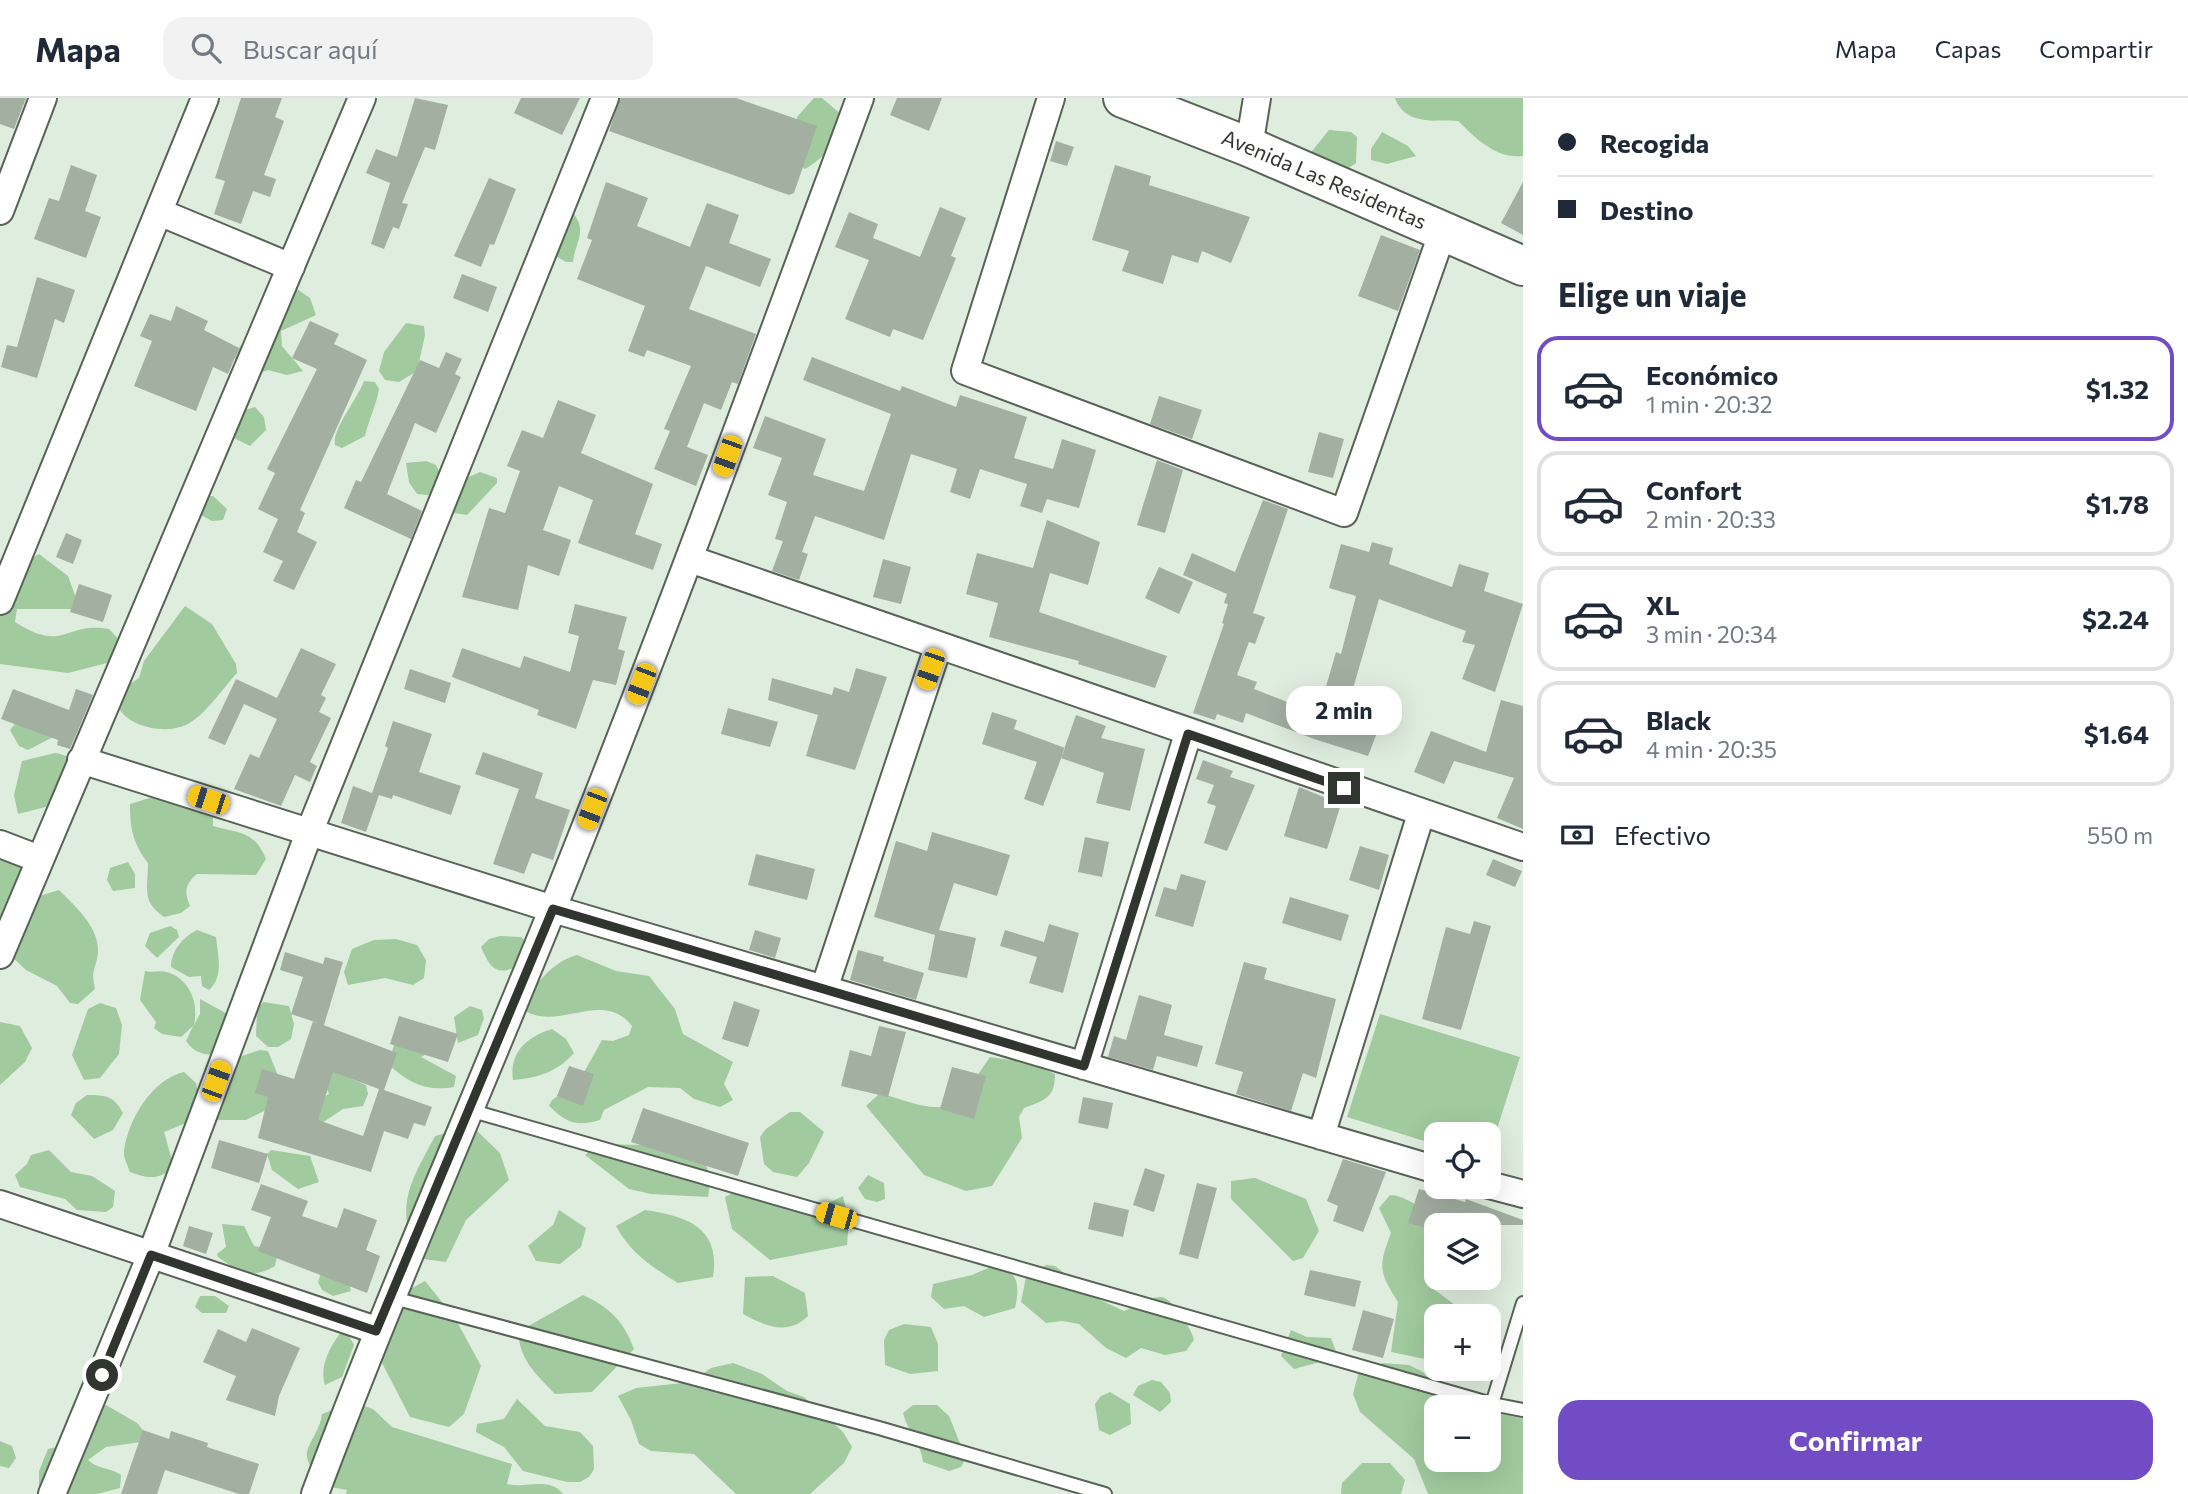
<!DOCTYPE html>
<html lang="es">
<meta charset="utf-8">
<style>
body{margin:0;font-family:Commissioner,sans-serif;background:#f2f2f3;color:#1f2937;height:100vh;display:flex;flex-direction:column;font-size:26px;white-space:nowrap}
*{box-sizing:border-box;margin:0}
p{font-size:23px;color:#747a83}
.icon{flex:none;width:38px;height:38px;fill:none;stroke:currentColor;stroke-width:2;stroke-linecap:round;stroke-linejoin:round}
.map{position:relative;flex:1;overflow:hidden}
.drawer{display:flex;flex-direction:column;background:#fff;width:665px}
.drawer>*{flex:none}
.hud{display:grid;align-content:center;height:154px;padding:0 35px;background:#fff}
.controls{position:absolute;left:1424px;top:1024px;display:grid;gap:14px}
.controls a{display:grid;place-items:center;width:77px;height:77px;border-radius:14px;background:#fff;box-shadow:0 7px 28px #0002;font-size:35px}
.end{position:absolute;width:32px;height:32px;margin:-16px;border:9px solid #30352f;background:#fff;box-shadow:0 0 0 4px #fff}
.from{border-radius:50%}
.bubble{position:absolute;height:49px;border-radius:21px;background:#fff;box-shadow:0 7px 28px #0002;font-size:23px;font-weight:700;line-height:49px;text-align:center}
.car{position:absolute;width:21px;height:42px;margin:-21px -10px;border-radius:9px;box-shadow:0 0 5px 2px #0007;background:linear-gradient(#f5c518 24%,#345 0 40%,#f5c518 0 76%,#345 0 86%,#f5c518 0)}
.hud b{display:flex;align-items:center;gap:24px;height:66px;font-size:26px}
.hud b+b{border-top:2px solid #e0e1e3}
.hud i{width:18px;height:18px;background:#1f2937}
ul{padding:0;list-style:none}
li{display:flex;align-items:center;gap:21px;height:105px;margin:0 14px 10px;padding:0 21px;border:4px solid #e0e1e3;border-radius:21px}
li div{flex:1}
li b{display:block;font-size:26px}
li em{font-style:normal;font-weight:700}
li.active{border-color:#714cc5}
li>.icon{width:63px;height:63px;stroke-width:1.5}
h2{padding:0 35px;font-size:32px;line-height:84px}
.pay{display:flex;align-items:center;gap:18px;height:77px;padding:0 35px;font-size:26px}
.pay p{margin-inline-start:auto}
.primary-button{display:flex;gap:14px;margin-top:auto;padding:14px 35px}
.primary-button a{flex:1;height:80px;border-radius:21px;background:#714cc5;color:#fff;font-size:28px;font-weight:700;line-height:80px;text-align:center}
header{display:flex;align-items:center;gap:42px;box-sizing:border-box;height:98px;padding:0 35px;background:#fff;border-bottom:2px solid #e0e1e3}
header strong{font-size:33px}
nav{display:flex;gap:38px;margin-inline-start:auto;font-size:24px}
.search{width:490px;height:63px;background:#f2f2f3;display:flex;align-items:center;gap:18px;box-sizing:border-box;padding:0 24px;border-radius:21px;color:#747a83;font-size:26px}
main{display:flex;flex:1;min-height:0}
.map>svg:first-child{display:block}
</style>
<header>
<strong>Mapa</strong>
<div class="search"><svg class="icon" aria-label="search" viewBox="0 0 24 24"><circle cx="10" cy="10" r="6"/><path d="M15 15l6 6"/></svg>Buscar aquí</div>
<nav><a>Mapa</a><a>Capas</a><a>Compartir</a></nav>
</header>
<main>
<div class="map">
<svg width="1523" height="1396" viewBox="0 0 1523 1396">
<rect width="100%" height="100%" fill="#dfedde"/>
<path fill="#a1ca9e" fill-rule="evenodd" d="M814,0H822L843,18C839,42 826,59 805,71L797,65V19Z
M1395,0H1523V58C1495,61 1476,40 1458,23C1434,22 1404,27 1395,0Z
M1329,32L1351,34L1357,39L1356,65L1337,78L1308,58Z
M1382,34L1408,48L1416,58L1387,66L1371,62V51Z
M573,115C588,133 575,144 573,164H566L552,156L554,122Z
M294,189L310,200L316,217L281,233L282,248L303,273L287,277L268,272L240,283L235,261L236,253Z
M406,225L424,228L425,237L417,273L399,284L385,282L379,273L384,254Z
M364,283L375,284L379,291C376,308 369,321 365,338L342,350L335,347C331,333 358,300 364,283Z
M255,309L264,319L266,332L250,348L230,338L235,315Z
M426,363L436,367L442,379L437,398L417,396L409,384L406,365Z
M480,374L497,380V385L467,417L454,415L451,404L455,385Z
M213,398L227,411L223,422L212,423L195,414L201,399Z
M39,456L68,478L80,511H17L15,524C65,556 64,523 109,531L125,548L115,563L68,575L0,566V516L15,470Z
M185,508L212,526L236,566L237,575C222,591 206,617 186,627C167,636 132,630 120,612C117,608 117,600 116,595L139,580L144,563Z
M24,615L59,636L28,652L19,648L10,632Z
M55,655C72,657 92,674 84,692L73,702L18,716L14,697L22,663Z
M179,691L213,706V728C240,736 254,732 266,761L256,777L197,776C185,786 184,794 190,808L181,815L164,819C141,803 148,791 148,765C133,745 130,731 130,706Z
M0,737L21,764L36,799L59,792C74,807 99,829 98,853C97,871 90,870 95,891L78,906L70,905L57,888L26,872L11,858L0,837Z
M128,764L135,776V790L113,793L107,782L110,770Z
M170,828L177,832L179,839L157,860L145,848L150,835Z
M197,832L216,839C218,859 224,878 209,892L202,888L201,878L189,879L171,869C171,853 183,839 197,832Z
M500,838L521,839L528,846L524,864C499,880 491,873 481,849L489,841Z
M396,841L417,847L426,862L424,880L413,887L385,880L348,887L344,874L352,851L374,842Z
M577,857L616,873L649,878L675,911L683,936L733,964L724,986L733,1002L720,1009L694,1001L680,990L648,989L604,1012L600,1022C576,1029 567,1025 549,1008L552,1002L579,983L602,942L613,943L629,937L632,928C602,889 556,937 521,910C534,888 551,864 577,857Z
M145,873C152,875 160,872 167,874C190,881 199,905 194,927L200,916V901L233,919L218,957C204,957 194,955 186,943L193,928L181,939L162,936L154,930L156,924L140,902Z
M263,904L289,908L294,926L291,941L278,949H268L256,938L257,913Z
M100,905L116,910L122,927L119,956L100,980L84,982L72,957L88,911Z
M470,908L482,912L484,920L478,937L458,945L454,919Z
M1380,916L1520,959L1489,1056V1036H1437V1047L1347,1019Z
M0,924L20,928L32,950L25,964L0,987Z
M552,931L566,941L574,955C557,974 538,980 513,982C509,955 526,939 552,931Z
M396,941L428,955L421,959L456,978L454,989C427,994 408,985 388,966Z
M260,952L268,953L281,985L272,1009L246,1022H215L210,989L242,958Z
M990,959L1030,965L1055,976C1055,1000 1045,1002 1024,1010L1019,1019L1022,1040L992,1088L966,1093L924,1077L866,1008L880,995C949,1017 949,1019 990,959Z
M325,969L366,987L368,996L363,1008L343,1011L316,1029L311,1006L329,996L323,981Z
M184,974L196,985L200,1007L186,1025L164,1034L174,1069C159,1082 148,1081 130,1074C128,1068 123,1059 124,1053C128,1022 152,981 184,974Z
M87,997C106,997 114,998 123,1015L113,1032L94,1041L71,1017L76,1005Z
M790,1014H800L824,1034L809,1065L797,1079L773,1074L764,1066L760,1039L766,1031Z
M472,1028L500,1055L509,1082L466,1122L446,1164L416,1160C396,1105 409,1087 435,1038Z
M598,1046L644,1047L701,1055L711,1080L708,1099L651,1096L629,1091L585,1057Z
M49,1052L71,1074L92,1078L115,1093L113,1109L106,1114L77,1112L65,1101L20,1089L15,1077L27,1066L31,1057Z
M271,1052L310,1058L319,1084L298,1091L272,1072L267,1056Z
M868,1077L884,1085L885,1101L877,1104L865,1101L858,1090Z
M1255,1080L1306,1101L1319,1133L1303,1160L1293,1163L1231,1101V1083Z
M742,1090L769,1095C794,1126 813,1112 843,1098L849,1123L847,1147L770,1162L732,1131L725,1099Z
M1390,1097C1403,1097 1424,1110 1433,1120C1442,1129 1439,1163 1432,1173L1435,1192L1467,1216L1437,1218V1259L1425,1261L1391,1254L1398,1204C1379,1174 1378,1169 1391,1135L1379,1110Z
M559,1112L586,1130L581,1149L560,1166L536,1163L528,1148L553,1127Z
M645,1112C686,1118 721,1129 713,1179L678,1185C652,1169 631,1156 616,1128Z
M222,1126L244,1128L254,1148L271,1151L277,1158L275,1168C251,1182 239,1174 218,1159L217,1156L226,1149Z
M1046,1167L1055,1168L1098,1201L1124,1213C1134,1209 1151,1198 1161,1199C1172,1199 1192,1231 1194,1242L1186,1253L1165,1257L1141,1250L1126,1260L1106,1250L1079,1226L1062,1223L1046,1225L1021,1204L1026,1179Z
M993,1168C1019,1171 1020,1188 1015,1210L984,1219L964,1208L944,1211L931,1199L933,1186L972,1177Z
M321,1175L349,1185L351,1193L333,1198L322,1192L318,1184Z
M773,1178L805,1195L808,1218C788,1238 765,1228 743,1216L745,1179Z
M425,1183L455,1220L481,1268L464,1316L449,1329L410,1319L382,1265L379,1208Z
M583,1197C609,1209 624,1223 634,1251L592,1294L555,1296C536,1276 520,1263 518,1234Z
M200,1198H215L229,1208L226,1215H202L195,1209Z
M904,1226L931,1229L938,1246V1273L910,1276L885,1267L884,1242L889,1232Z
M1291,1232L1307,1239L1331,1240L1338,1259L1294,1271L1281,1258Z
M341,1234L349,1238L354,1247L342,1279L325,1287C319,1268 330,1249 341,1234Z
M733,1265L762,1276L787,1293L804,1299L843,1334L852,1349L844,1365L810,1396H736L694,1356L651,1353L639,1346L631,1322L618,1298L636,1290L692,1284L711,1270Z
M1383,1265L1409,1267L1423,1274L1442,1296L1523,1313V1396H1428L1414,1361L1360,1314L1353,1296L1359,1273ZM1437,1309H1489V1362H1437Z
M1152,1282L1161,1284L1170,1295L1171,1304L1160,1314L1133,1297L1138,1288Z
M1110,1294L1130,1306L1131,1326L1110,1337L1099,1332L1095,1306L1101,1298Z
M517,1301L545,1328L580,1334L593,1348L594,1371L589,1379L580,1384H567L523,1373L504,1349L476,1334L477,1326L504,1321Z
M353,1304L373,1311L392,1329L512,1366L507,1386C525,1391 550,1378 563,1396H346L347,1392L325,1388C320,1380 308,1368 307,1359C305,1348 320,1334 322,1316Z
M106,1307L137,1325L148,1338V1343L106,1349L88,1362C99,1372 110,1369 121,1377L120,1390L97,1396H39V1373L48,1351L69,1346L99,1309Z
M913,1307H937L949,1318L966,1360L961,1369L949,1373L923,1364C921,1345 908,1334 903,1315Z
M0,1343L12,1348L16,1360L9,1370L0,1368Z
M1362,1365H1390L1405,1382L1401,1396H1341L1342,1385Z"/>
<path fill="#a2afa1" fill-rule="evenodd" d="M0,0H26L14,31L0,26Z
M241,0H282L275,19L284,23L264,77L276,81L270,99L253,93L241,126L214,116L225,83L215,80Z
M415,0L448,7L435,52L425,49L402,105L408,106L399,131L393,129L384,151L371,146L390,85L366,75L376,51L397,59Z
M521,0H580L562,37L514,15Z
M620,0H736L817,28L794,95L789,97L609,33Z
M897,0H942L929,33L890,17Z
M1056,43L1074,49L1067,68L1050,63Z
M71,67L97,77L85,113L101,119L86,160L34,141L49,100L59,103Z
M1115,67L1151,78L1149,87L1250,119L1231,165L1202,153L1198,165L1172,157L1163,186L1122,173L1129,153L1092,142Z
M489,80L516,91L494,147L490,146L481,169L454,158Z
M606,84L648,100L637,128L690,149L707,105L739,117L729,145L771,161L760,189L706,168L689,211L756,236L738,286L732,284L721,312L704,305L687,349L708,357L696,388L654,371L670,333L664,331L691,268L647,252L644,259L628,253L645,208L577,181L592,142L587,140Z
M1523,84V137L1501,125Z
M940,109L966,120L951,158L956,160L923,242L893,231L890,239L845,221L869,162L835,149L849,114L878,126L873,140L920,159Z
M1381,137L1420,152L1398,213L1358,198Z
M462,176L497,189L488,214L453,200Z
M37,179L75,192L64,225L55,221L37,280L1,269L7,247L17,249Z
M176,208L208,223L204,232L239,250L228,276L213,269L196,313L134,288L152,243L140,238L150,216L171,223Z
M310,223L339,236L334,246L367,262L300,412L305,415L297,434L317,444L294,492L273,483L283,463L263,454L278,421L258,411L275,375L267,371L317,271L292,260Z
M446,254L462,261L455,276L461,279L436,335L415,325L387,396L422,413L411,441L344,410L356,382L361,384L420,262L439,270Z
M812,259L900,293L902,288L956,309L960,297L1027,319L1014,360L1053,371L1062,341L1096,352L1079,410L1047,401L1042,415L1020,408L1027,386L980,371L970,401L950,394L957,371L911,356L884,442L815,418L802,454L808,456L799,482L772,473L783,443L775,441L787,404L768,397L782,360L753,350L765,318L826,341L813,377L864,393L891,316L803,282Z
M1159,298L1202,312L1192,341L1150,326Z
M558,302L596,317L581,355L653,386L635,436L662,446L653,472L578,445L593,402L559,388L543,432L571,442L559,478L528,467L518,512L462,499L489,410L505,415L520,373L507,368L522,332L543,340Z
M1319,334L1344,341L1333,380L1308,374Z
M1157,362L1183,372L1165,435L1137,427Z
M1263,402L1288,411L1253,515L1265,519L1255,546L1249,544L1237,577L1257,584L1254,591L1318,616L1336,554L1341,556L1356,498L1329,490L1341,446L1369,454L1372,444L1393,450L1389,466L1452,489L1459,466L1489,475L1484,493L1523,506L1495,594L1462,581L1475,547L1462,544L1466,533L1379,501L1352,594L1388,607L1368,658L1314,641L1246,615L1243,625L1217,616L1215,622L1193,615L1224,526L1222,525L1228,506L1224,505L1227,496L1183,477L1192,455L1235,474Z
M1047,422L1100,444L1088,487L1050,475L1039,514L1167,558L1155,590L1078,566L1079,563L989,539L998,505L966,496L977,455L1033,470Z
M66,435L82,442L73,466L56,459Z
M883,461L911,469L901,506L873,499Z
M1159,469L1193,484L1179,516L1145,500Z
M79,486L112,497L103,524L70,514Z
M575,506L627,519L618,551L625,553L616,587L593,582L576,631L537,617L539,612L452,579L462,550L520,570L524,558L570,574L579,538L568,535Z
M301,550L336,566L321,597L326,600L319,614L331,620L310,664L317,668L310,684L295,677L281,708L234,691L250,656L259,660L277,621L244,606L225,647L208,640L236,581L277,600Z
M856,570L887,579L855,672L806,658L818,617L768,602L772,580L832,597L834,589L849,594Z
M410,571L451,585L445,605L404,591Z
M13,591L69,612L76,591L93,597L70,651L57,647L58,642L1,621Z
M1501,602L1523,608V731L1497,720L1514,680L1454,663L1444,686L1414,674L1431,633L1486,654Z
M728,610L778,624L770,649L721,636Z
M992,614L1017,622L1014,631L1065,650L1043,708L1024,701L1037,664L982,646Z
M1076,617L1106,628L1101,640L1145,651L1130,713L1096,705L1104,675L1061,660Z
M393,623L432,636L419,674L461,688L451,717L393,697L392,701L379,697L366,734L341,725L353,688L372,695L388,650L385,648Z
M483,654L543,675L535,700L570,712L553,762L532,755L524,776L493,766L519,691L475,676Z
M1203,662L1233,673L1230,679L1255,687L1227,753L1204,745L1216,708L1207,705L1214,687L1196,681Z
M1299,689L1341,706L1327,751L1284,738Z
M932,734L1010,757L997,798L954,785L939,832L976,840L967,880L928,872L935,837L874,819L896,743L927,753Z
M1085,739L1109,744L1102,779L1078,774Z
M1360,748L1389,757L1379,792L1349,782Z
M756,756L815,771L807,802L748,787Z
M1493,761L1522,773L1515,789L1486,777Z
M1181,776L1206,783L1193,829L1155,818L1164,789L1176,792Z
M1290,799L1349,817L1341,843L1282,825Z
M1474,823L1491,828L1461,932L1422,921L1446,829L1470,836Z
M1049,826L1079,835L1063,895L1029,885L1037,859L1000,848L1005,832L1044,844Z
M755,832L781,840L775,860L749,852Z
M858,852L884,859L883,863L924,875L916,902L850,882Z
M285,854L323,866L325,859L343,864L324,927L291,916L303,879L280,872Z
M1244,864L1267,870L1264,881L1336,901L1316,980L1303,975L1291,1013L1236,996L1243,974L1215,966Z
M1139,897L1172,907L1164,937L1203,948L1197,969L1157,958L1153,972L1108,959L1114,938L1126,942Z
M734,903L760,912L748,949L722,941Z
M399,918L458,936L448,964L390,946Z
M313,923L397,955L384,992L432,1009L425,1028L414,1025L408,1041L384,1033L371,1074L258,1040L268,999L255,995L262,971L294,981ZM333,974L379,991L363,1038L318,1022Z
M879,928L906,934L888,999L841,988L850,952L871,958Z
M569,968L594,976L583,1008L557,998Z
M952,969L986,978L974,1021L940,1011Z
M1083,999L1113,1005L1108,1031L1078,1025Z
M643,1010L749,1045L738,1078L631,1044Z
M219,1042L268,1056L259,1085L211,1070Z
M1343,1061L1386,1074L1363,1134L1333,1123L1338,1108L1327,1103Z
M1145,1070L1165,1077L1154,1114L1133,1107Z
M1197,1085L1217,1090L1198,1161L1179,1156Z
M261,1086L308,1103L302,1118L337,1130L344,1110L377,1122L366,1152L380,1158L367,1195L258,1153L271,1119L251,1112Z
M1419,1091L1465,1104L1466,1101L1523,1122V1127H1437V1133L1408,1125Z
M1094,1104L1129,1112L1123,1139L1088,1131Z
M189,1128L213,1135L206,1156L183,1148Z
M1310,1172L1361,1183L1355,1209L1304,1197Z
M1363,1212L1394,1221L1383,1260L1352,1252Z
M252,1230L300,1250L279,1298L275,1318L226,1302L236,1278L203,1264L218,1231L246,1244Z
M143,1332L169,1341L171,1333L208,1345L207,1349L259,1366L249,1396H239L165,1372L157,1396H121Z"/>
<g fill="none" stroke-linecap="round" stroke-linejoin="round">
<g stroke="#586357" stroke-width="16">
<path id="lane" d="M469,1012L1492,1306L1523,1312
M390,1199L879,1330L1105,1396
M1492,1306L1523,1205"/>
</g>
<g stroke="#586357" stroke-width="30">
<path id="street" d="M1051,0L965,273L1344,415L1443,133
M1249,49L1257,0
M0,113L43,0
M159,114L291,169
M690,461L1523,749
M0,503L205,0
M81,662L553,811L1437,1072
M0,746L39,761
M0,857L362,0
M824,891L938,549
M1084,968L1188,636
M1321,1038L1421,716
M1489,1087L1523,1096
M0,1106L376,1232
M52,1396L151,1157L309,735L605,0
M315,1396C389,1198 474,1006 553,810C661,542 760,271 860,0"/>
</g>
<g stroke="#586357" stroke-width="42">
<g id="primary">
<path id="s1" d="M1123,0L1249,49L1523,168"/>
</g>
</g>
<use href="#lane" stroke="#fff" stroke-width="12"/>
<use href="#street" stroke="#fff" stroke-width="26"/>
<use href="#primary" stroke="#fff" stroke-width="38"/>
</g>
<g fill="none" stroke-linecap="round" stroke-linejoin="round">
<path stroke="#30352f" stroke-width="9" d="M102,1277L151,1157L376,1233L553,811L1084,968L1188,636L1344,690"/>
</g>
<g text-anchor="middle" stroke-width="5" stroke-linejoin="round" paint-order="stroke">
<g font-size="21" fill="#30352f" stroke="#fff">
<text dy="7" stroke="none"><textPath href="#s1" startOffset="217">Avenida Las Residentas</textPath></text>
</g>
</g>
</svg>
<div class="controls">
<a><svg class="icon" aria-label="locate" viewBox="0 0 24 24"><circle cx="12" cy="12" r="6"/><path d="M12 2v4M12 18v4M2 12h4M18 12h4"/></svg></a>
<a><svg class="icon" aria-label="layers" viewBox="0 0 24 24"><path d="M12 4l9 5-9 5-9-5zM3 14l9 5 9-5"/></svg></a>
<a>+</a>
<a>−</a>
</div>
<i class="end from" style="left:102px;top:1277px"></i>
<i class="end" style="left:1344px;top:690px"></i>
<div class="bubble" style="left:1286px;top:588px;width:116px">2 min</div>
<i class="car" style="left:727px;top:358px;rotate:200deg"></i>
<i class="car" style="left:930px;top:571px;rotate:199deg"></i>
<i class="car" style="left:641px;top:586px;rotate:201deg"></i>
<i class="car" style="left:208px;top:702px;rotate:288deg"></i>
<i class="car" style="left:592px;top:711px;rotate:201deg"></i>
<i class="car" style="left:216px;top:983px;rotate:20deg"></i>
<i class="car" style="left:836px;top:1118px;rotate:286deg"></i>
</div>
<section class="drawer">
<div class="hud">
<b><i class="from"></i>Recogida</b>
<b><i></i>Destino</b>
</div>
<h2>Elige un viaje</h2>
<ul>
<li class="active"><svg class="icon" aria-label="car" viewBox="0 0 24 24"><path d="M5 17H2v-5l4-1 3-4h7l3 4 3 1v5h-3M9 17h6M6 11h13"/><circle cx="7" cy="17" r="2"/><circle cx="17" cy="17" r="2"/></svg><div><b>Económico</b><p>1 min · 20:32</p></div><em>$1.32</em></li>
<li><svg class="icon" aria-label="car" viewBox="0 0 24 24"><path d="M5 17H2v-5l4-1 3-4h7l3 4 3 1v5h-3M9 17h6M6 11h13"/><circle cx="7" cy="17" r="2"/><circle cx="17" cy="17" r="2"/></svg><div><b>Confort</b><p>2 min · 20:33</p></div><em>$1.78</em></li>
<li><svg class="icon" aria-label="car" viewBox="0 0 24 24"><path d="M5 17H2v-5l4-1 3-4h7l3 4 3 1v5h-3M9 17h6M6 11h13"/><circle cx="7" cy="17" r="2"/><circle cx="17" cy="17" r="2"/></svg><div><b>XL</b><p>3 min · 20:34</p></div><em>$2.24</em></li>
<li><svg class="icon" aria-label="car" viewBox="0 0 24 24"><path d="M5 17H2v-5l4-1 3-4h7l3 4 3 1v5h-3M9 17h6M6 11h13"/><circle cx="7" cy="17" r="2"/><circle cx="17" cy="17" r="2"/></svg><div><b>Black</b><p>4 min · 20:35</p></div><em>$1.64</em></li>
</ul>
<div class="pay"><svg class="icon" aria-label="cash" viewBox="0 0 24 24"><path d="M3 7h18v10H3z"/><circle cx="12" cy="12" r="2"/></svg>Efectivo<p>550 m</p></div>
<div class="primary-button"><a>Confirmar</a></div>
</section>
</main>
